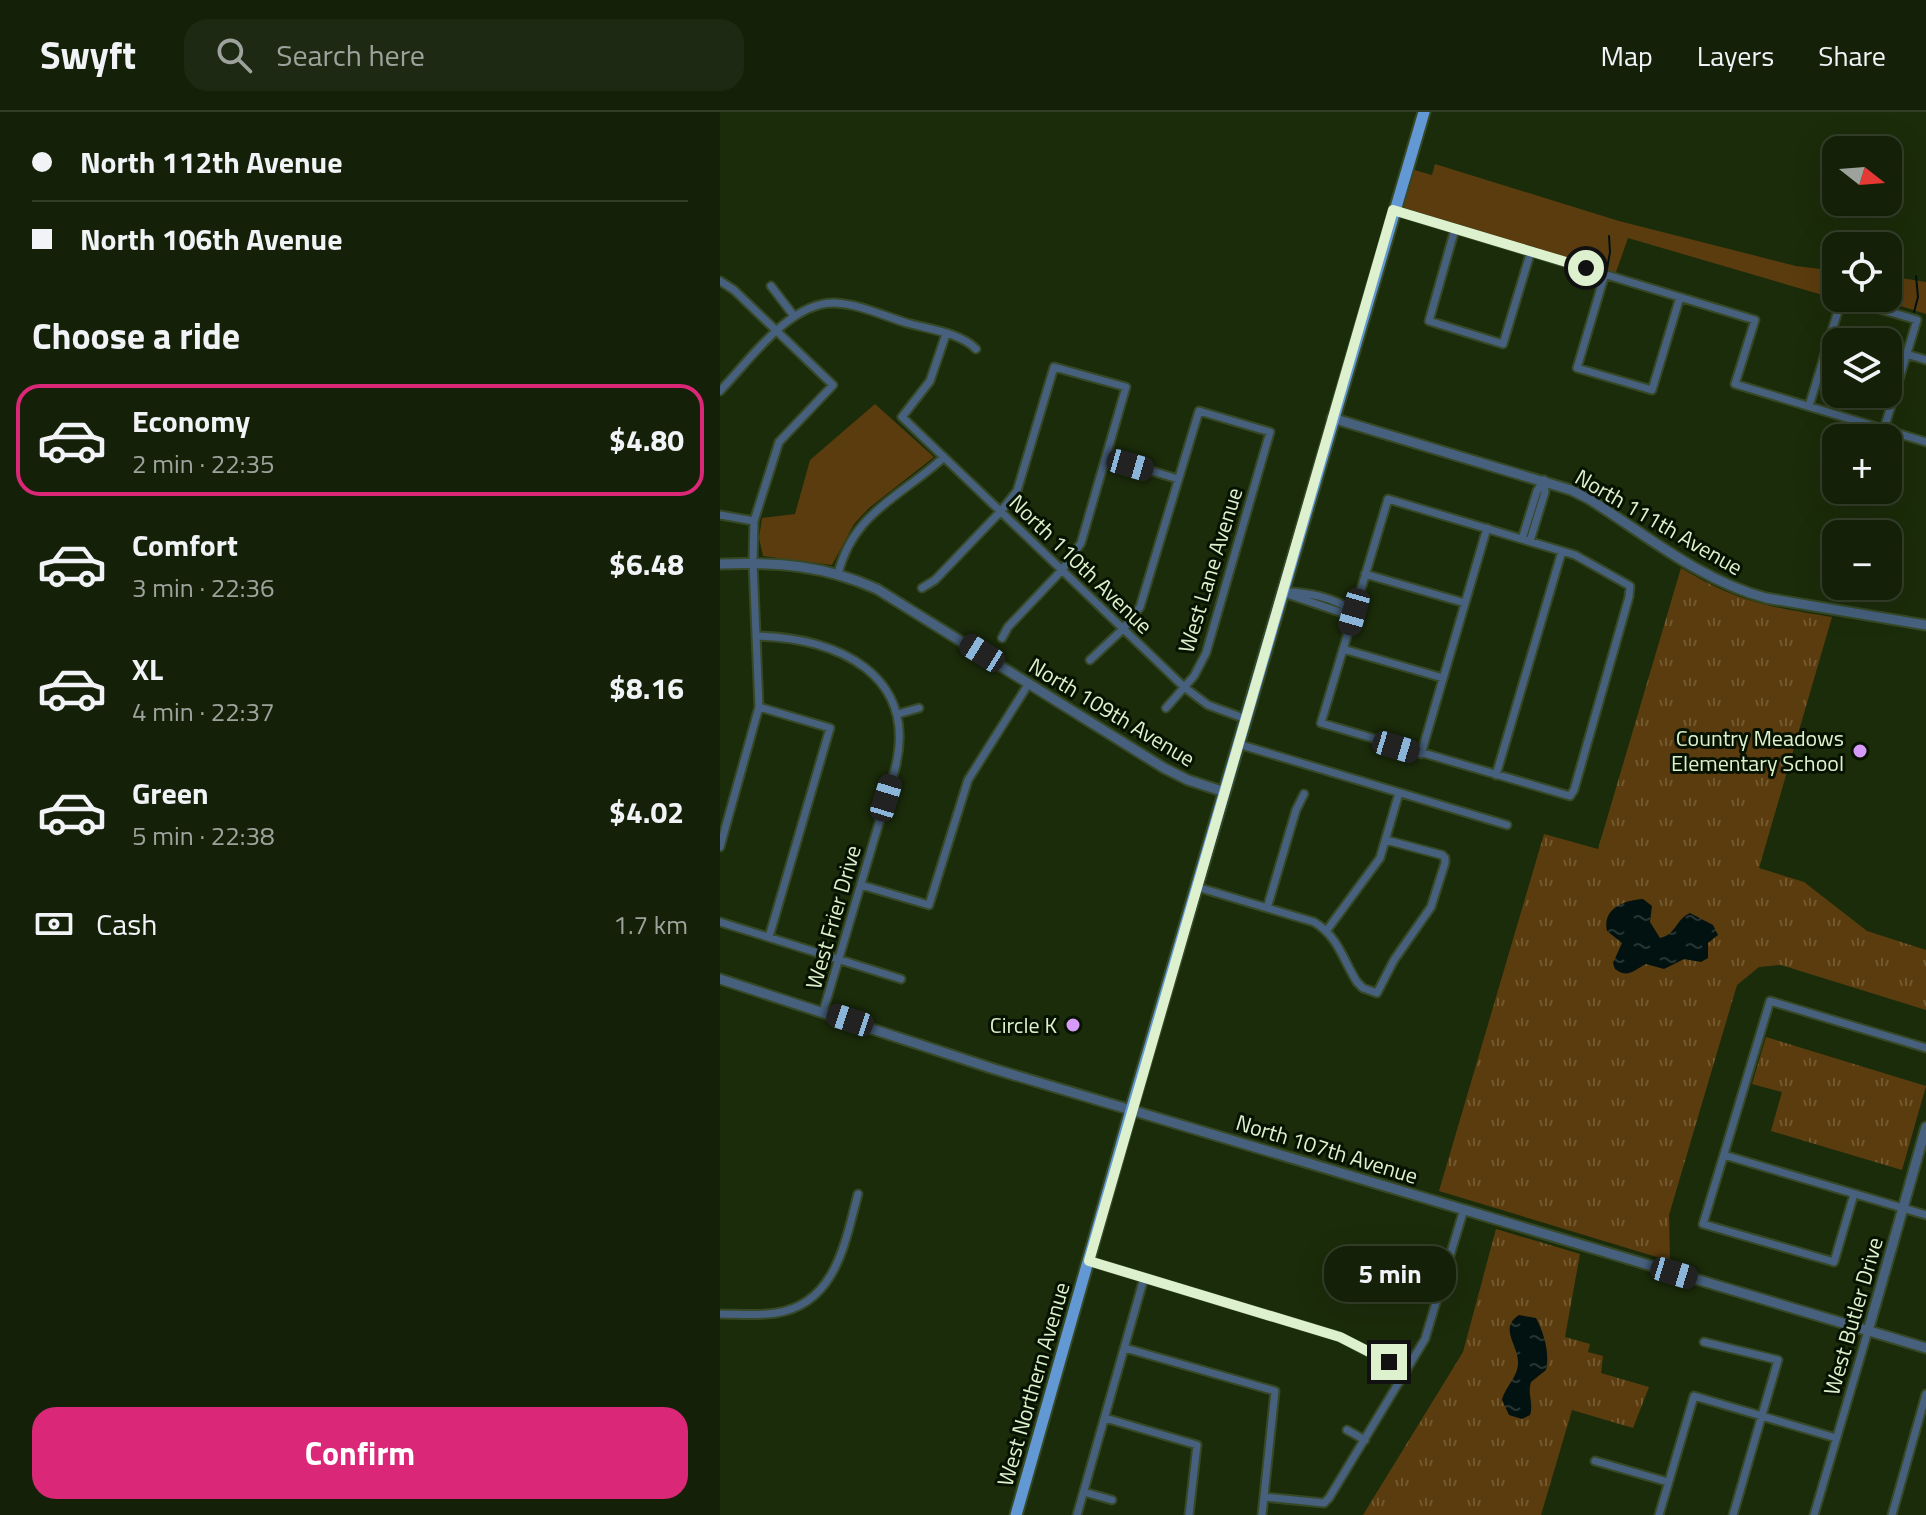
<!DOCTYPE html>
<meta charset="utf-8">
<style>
body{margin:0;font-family:"Titillium Web",sans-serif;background:#1d2912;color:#f1f3f6;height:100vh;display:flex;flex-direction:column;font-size:30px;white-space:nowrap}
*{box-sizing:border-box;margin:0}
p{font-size:26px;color:#9da39c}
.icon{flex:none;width:44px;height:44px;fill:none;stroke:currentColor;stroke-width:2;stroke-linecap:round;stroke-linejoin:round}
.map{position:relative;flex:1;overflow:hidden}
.sheet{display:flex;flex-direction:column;background:#142108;width:720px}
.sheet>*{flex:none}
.hud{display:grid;align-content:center;height:176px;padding:0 32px;background:#142108}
.needle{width:52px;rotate:107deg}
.tools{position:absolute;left:1102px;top:24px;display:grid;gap:16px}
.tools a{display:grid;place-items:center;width:80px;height:80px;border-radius:16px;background:#142108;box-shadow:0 8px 32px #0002,0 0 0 2px #333e29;font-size:40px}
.end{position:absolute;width:36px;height:36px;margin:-18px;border:10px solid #ddf1ce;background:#111;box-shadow:0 0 0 4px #111}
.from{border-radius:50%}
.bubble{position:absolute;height:56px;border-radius:24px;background:#142108;box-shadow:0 8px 32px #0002,0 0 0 2px #333e29;font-size:26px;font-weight:700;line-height:56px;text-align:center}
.car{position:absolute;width:24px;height:48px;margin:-24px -12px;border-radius:10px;box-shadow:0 0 6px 2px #0007;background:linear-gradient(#222 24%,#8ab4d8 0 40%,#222 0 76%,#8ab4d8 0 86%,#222 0)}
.hud b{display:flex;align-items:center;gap:28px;height:76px;font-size:30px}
.hud b+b{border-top:2px solid #333e29}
.hud i{width:20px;height:20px;background:#f1f3f6}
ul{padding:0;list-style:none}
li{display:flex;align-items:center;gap:24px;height:112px;margin:0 16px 12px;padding:0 16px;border:4px solid transparent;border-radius:24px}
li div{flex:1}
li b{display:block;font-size:30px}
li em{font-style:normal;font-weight:700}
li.current{border-color:#db2777}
li>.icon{width:72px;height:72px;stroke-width:1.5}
h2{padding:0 32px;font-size:36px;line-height:96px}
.pay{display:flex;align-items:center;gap:20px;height:88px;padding:0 32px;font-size:30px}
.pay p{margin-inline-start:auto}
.action{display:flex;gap:16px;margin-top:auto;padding:16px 32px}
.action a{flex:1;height:92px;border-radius:24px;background:#db2777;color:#fff;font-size:32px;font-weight:700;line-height:92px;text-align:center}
header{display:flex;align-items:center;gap:48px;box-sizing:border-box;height:112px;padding:0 40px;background:#142108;border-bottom:2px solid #333e29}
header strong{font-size:38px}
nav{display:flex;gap:44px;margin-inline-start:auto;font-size:28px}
.search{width:560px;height:72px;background:#1d2912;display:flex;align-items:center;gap:20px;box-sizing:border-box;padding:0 28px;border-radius:24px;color:#9da39c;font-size:30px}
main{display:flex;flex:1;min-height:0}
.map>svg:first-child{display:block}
</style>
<header>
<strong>Swyft</strong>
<div class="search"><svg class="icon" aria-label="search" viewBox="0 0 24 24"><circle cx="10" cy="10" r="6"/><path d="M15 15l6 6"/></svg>Search here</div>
<nav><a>Map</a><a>Layers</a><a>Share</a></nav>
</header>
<main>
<section class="sheet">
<div class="hud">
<b><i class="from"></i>North 112th Avenue</b>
<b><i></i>North 106th Avenue</b>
</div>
<h2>Choose a ride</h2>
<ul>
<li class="current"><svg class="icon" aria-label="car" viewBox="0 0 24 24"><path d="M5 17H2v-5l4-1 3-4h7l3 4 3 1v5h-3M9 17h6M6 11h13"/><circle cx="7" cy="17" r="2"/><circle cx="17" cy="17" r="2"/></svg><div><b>Economy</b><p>2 min · 22:35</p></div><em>$4.80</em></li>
<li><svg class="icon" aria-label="car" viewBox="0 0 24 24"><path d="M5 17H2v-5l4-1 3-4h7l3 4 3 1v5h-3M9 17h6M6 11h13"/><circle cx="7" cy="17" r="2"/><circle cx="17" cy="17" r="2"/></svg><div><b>Comfort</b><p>3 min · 22:36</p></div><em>$6.48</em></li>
<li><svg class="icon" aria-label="car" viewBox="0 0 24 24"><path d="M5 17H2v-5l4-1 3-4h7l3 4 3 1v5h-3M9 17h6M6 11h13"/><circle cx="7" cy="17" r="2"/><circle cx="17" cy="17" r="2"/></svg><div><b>XL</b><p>4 min · 22:37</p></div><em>$8.16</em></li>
<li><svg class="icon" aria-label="car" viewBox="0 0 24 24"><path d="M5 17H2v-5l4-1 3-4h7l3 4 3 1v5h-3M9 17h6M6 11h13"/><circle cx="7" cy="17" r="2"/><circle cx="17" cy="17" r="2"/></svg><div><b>Green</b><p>5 min · 22:38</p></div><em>$4.02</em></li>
</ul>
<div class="pay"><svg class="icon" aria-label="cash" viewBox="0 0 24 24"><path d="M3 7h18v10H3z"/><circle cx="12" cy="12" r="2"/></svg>Cash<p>1.7 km</p></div>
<div class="action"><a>Confirm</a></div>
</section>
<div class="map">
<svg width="1206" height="1403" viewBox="0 0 1206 1403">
<defs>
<pattern id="grass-tufts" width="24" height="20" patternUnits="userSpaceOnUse" patternTransform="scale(2)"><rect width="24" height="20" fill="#5b3c0e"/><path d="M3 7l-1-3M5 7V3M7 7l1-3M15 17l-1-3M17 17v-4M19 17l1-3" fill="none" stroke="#725930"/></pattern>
<pattern id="water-ripples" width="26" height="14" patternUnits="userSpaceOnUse" patternTransform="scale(2)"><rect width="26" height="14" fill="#011211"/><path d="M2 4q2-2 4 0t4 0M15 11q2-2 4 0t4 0" fill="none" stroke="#263532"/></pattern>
</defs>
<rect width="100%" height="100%" fill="#1b2c0a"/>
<path fill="url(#grass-tufts)" d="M961,456C1017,490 1049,495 1112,505L1039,756L1084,770L1147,819L1206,838V898L1061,853L1039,855L1017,873L949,1103L950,1149L719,1079L824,722L878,737Z
M1046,925L1206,974L1182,1058L1051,1019L1062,980L1032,972Z
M776,1117L860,1142L845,1225L870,1232L868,1240L883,1244L881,1261L929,1275L913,1316L852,1298L821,1403H643L743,1240Z"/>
<path fill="#5b3c0e" d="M715,52L899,109L1076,154L1116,159V178L1106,184L908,126L895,163L678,97L691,57L712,63Z
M1168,164L1206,170V202L1155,186H1168Z
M155,292L214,345L149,396L134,412L112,453L43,444L39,426L42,406L75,402L90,348Z"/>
<path fill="url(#water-ripples)" d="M923,787L932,794L930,810L940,826C956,823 956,807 970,801L993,813L998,823L988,831V846L981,850L964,847L944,857L926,852C914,858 908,867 895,857L893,851L902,831L887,819C882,797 904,788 923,787Z
M799,1203L816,1206C824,1221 830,1241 826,1258L811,1270C807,1282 814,1292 810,1303L802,1307L789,1303L782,1288C785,1275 798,1265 798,1251C799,1234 778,1216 799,1203Z"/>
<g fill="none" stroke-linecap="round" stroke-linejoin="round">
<path stroke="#011211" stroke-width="2" d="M887,157L890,140L889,124
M1194,200L1198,185L1196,164"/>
<g stroke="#364825" stroke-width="11">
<path id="minor" d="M673,98L1035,208L1015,272L1206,330
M735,117L709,209L783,232L811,139
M885,162L857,256L932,278L960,185
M0,169L14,178L113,273L59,330L34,409L33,451L39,595L0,735
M51,174L74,204
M1123,186L1197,208L1164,317
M226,222L210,269L182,305L464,575L488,593L526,607
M1186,242L1206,248
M0,279C29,249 70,189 115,191C139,192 164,204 187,211C208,217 241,221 256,237
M1089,294L1122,186
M386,345L458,367
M668,387L855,443L910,474L909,485L854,678L850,684L601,611Z
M0,403L34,409
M802,427L817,379L824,368
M810,429L825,380L824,368
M118,462C133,400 181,385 224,345
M645,462L745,491
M202,476L215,468L281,399L297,379L334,255L406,275L361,431L342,458L288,515L282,526
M562,480C585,479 616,486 634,500
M564,481L623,501L634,500
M38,524C118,526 199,563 175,657L103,900
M623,537L723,566
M370,548L403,517L420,495L479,299L550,320L486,541L474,564L446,596
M39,595L110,616L49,825
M178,602L199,596
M518,632L787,713
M701,642L767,416
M776,663L842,439
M141,773L209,793L248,668L309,571
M477,775L594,810C618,824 623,848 637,870L643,876L657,881L674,848L711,795L725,751V746L722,743L666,728
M547,796L576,698L584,682
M0,810L181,867
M607,818L660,746L679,681
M1004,1043L1206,1103
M1134,1082L1114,1150L983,1112L1050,889L1206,936
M369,1149L620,1225L686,1260
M0,1202C18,1202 38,1204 56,1201C116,1192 125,1130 138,1082
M984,1230L1058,1248L1013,1403
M405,1236L555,1279L542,1403
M385,1306L477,1333L469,1403
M627,1318L645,1328
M875,1349L948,1370
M364,1380L392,1388
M544,1385L604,1391L609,1386L705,1227L744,1097
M357,1403L424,1166
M939,1403L974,1284L1116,1326
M1094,1403L1148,1219
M1172,1403L1206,1282"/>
</g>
<g stroke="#364825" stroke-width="13">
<path id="tertiary" d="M612,306L851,378L869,387C925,422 981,469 1046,486L1206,513
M0,452C58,450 103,453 157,477L444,656L468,668L505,680
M0,867L274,957L1206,1236
M1148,1219L1206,1015"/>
</g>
<g stroke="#364825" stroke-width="15">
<path id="primary" d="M296,1403L411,998L704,0"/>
</g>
<use href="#minor" stroke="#46607d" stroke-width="7"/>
<use href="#tertiary" stroke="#46607d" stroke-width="9"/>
<use href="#primary" stroke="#6298d4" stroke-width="11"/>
</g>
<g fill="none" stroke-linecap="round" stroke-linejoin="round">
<path stroke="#ddf1ce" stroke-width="10" d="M669,1250L620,1225L369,1149L673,98L866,156"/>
</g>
<g fill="#d69bfa" stroke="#071300" stroke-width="3">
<circle cx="1140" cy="639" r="8"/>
<circle cx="353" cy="913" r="8"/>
</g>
<g text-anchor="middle" stroke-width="6" stroke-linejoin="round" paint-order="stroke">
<g font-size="22" fill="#ddf1ce" stroke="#071300">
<text transform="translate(939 410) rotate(30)" y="8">North 111th Avenue</text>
<text transform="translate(361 452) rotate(44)" y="8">North 110th Avenue</text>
<text transform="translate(490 458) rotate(-73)" y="8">West Lane Avenue</text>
<text transform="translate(392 600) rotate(31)" y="8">North 109th Avenue</text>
<text transform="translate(113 805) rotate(-74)" y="8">West Frier Drive</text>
<text transform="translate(607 1037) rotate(17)" y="8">North 107th Avenue</text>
<text transform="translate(1133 1204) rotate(-74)" y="8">West Butler Drive</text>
<text transform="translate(313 1272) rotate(-74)" y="8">West Northern Avenue</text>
</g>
<g font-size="22" fill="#ddf1ce" stroke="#071300" text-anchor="end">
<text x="1124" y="634">Country Meadows<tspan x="1124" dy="25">Elementary School</tspan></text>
<text x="337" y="921">Circle K</text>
</g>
</g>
</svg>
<div class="tools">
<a><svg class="needle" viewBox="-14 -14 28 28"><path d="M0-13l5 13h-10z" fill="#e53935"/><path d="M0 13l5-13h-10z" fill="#9da39c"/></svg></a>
<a><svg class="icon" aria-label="locate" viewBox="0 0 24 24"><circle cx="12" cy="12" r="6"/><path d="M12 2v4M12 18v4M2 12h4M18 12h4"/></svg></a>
<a><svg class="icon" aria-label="layers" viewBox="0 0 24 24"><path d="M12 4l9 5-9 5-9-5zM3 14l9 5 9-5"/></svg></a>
<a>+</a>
<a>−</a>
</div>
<i class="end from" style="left:866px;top:156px"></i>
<i class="end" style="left:669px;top:1250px"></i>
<div class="bubble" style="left:604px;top:1134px;width:132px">5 min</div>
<i class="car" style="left:410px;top:353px;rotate:106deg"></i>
<i class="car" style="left:634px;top:500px;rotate:196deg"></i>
<i class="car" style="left:262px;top:541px;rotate:302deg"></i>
<i class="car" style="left:676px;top:635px;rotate:107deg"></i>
<i class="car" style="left:166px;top:686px;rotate:17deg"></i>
<i class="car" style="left:130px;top:908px;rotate:288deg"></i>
<i class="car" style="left:954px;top:1161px;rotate:107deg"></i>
</div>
</main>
